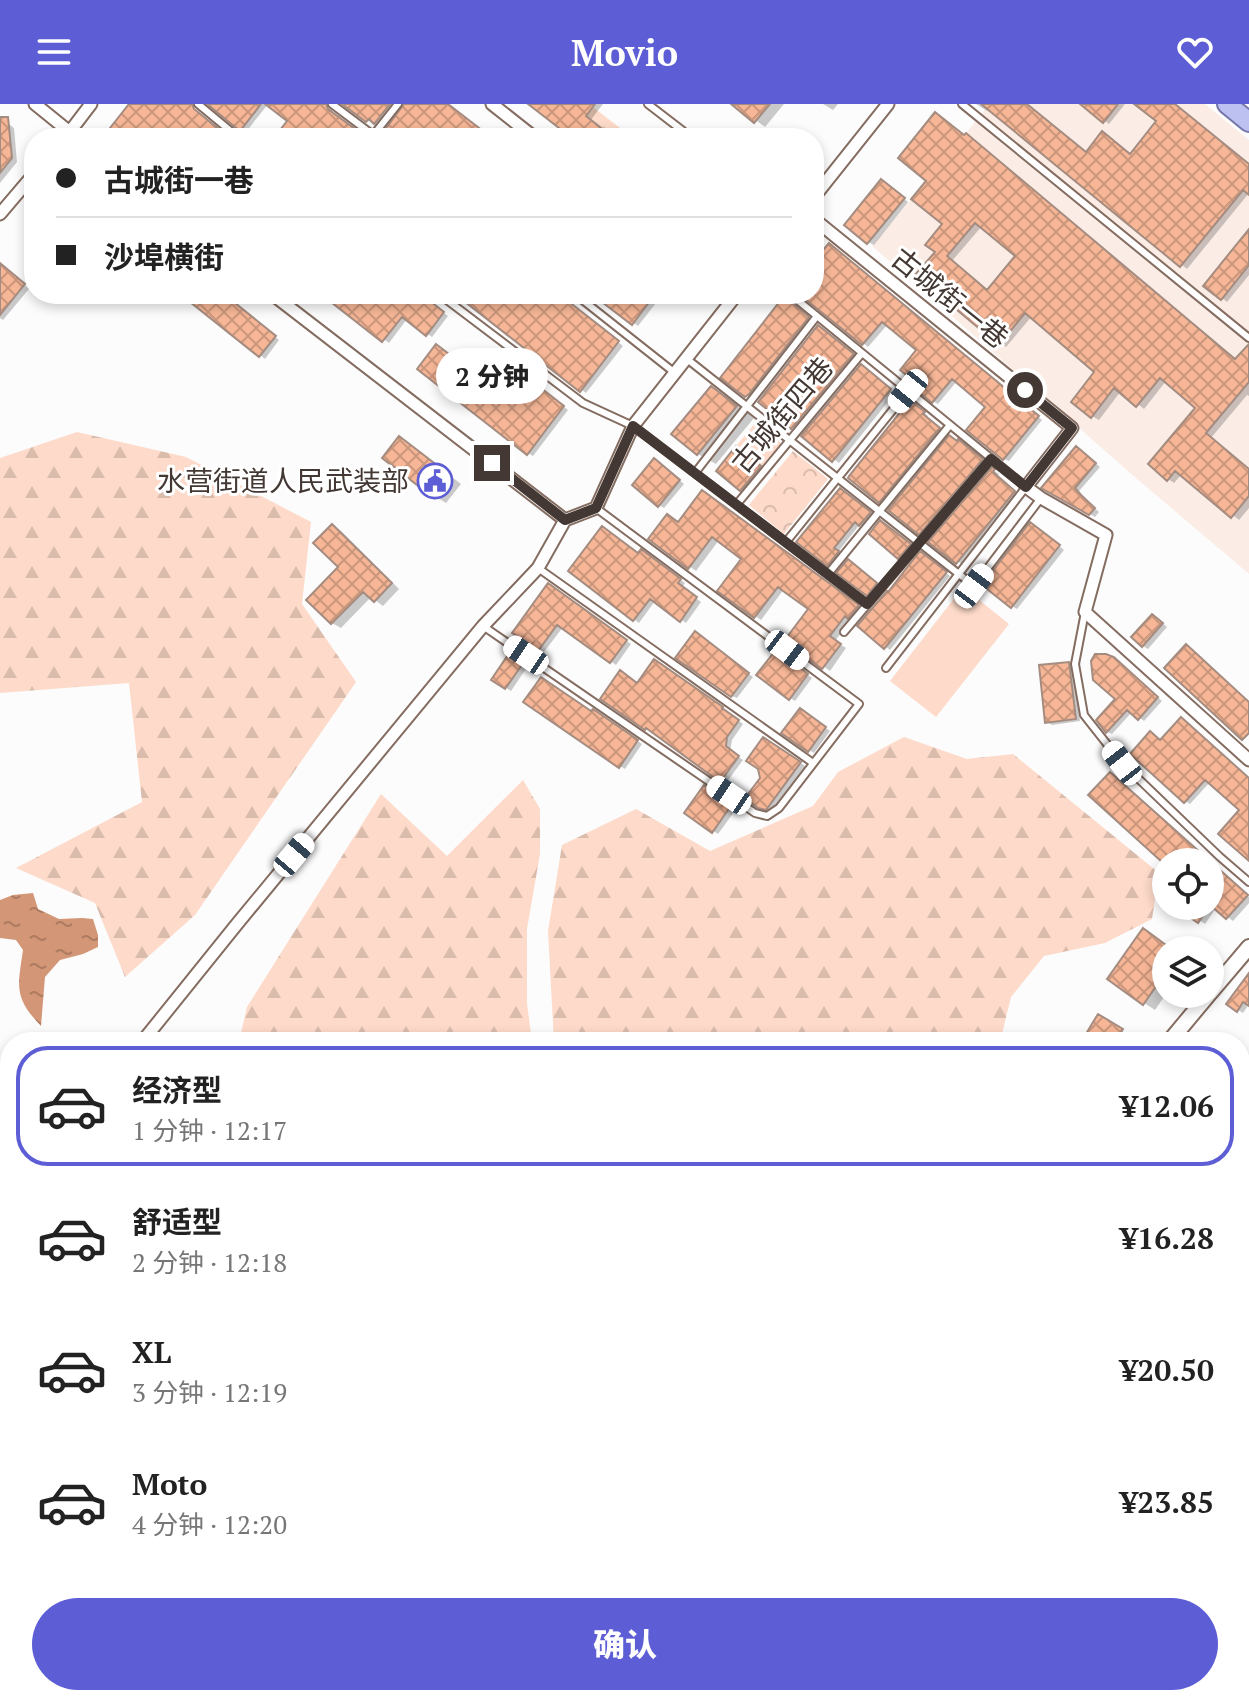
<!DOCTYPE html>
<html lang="zh">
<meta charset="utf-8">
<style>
body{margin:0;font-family:"PT Serif","Noto Sans SC",serif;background:#f6f6f6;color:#222;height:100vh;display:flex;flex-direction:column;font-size:30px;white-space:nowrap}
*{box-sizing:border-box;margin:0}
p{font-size:26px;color:#767676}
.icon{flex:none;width:44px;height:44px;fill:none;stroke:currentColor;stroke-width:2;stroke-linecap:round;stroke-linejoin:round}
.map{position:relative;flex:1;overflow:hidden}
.drawer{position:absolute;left:0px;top:928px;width:1250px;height:674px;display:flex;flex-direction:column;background:#fff;border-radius:32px 32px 0 0;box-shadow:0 4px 12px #0003}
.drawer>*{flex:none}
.guide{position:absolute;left:24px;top:24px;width:800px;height:176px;border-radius:32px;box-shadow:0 4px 12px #0003;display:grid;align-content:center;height:176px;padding:0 32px;background:#fff}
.controls{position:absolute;left:1152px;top:744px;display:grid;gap:16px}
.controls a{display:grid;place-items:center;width:72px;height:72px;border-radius:50%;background:#fff;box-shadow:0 4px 12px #0003;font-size:40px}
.end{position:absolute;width:36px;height:36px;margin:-18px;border:10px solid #433833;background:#fff;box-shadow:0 0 0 4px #fff}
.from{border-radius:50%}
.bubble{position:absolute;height:56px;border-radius:28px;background:#fff;box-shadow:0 4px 12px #0003;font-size:26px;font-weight:800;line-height:56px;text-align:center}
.car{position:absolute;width:24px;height:48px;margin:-24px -12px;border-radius:10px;box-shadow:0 0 6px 2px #0007;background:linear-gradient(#fff 24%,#345 0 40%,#fff 0 76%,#345 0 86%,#fff 0)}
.guide b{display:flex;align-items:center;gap:28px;height:76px;font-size:30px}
.guide b+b{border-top:2px solid #e0e0e0}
.guide i{width:20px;height:20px;background:#222}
ul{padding:14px 0 0;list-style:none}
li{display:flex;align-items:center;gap:24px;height:120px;margin:0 16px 12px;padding:0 16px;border:4px solid transparent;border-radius:32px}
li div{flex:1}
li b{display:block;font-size:30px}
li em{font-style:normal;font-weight:800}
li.active{border-color:#5d5dd5}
li>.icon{width:72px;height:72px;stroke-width:1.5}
.action{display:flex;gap:16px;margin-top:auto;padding:16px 32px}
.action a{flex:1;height:92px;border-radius:48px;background:#5d5dd5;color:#fff;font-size:32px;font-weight:800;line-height:92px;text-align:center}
header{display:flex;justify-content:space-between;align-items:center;height:104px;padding:0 32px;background:#5d5dd5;color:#fff;font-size:36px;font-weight:800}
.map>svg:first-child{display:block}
</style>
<header><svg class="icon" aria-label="menu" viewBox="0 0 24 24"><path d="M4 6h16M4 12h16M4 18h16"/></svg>Movio<svg class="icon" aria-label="heart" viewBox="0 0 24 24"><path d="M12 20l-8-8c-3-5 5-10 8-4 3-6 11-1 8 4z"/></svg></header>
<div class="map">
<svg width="1249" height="1601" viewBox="0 0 1249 1601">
<defs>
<pattern id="forest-firs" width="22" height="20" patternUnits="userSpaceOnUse" patternTransform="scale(2)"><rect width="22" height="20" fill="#fddac9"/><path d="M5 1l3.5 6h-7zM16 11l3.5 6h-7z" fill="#dabcad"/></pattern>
<pattern id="park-crowns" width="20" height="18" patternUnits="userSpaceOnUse" patternTransform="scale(2)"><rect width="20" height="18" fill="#fddac9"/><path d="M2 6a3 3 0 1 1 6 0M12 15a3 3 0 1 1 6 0" fill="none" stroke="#dabcad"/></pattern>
<pattern id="water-ripples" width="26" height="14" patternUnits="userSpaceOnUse" patternTransform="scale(2)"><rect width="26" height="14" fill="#d39676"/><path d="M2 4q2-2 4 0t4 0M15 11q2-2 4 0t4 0" fill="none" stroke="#ad7b61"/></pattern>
<pattern id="building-cross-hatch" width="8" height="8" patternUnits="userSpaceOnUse" patternTransform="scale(2)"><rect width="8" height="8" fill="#f7b797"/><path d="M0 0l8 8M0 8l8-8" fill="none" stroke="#ca967c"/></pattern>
</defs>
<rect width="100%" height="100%" fill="#fcfcfc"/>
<path fill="#fbede6" d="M990,0H1205L1249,36V470L1137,375L872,142Z
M1249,1225V1352L1240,1321V1234L1245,1226Z
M468,1592H756V1601H468Z"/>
<path fill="#fddac9" d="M963,483L1009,520L936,613L890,577Z"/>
<path fill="url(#forest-firs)" d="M589,0L633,34H572Z
M77,328L186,353L311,418L302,500L356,578L195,811L125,873L95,799L16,764L142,698L129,579L0,589V354Z
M904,633L967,655L1013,650L1159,769L1152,815L1105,839L1044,852L1011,893L1000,938H554L548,827L562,741L636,705L710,747L813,702L838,668Z
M523,676L540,705V750L527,825V899L532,938H239L247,903L381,690L447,752Z
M10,1268V1330L0,1310V1274Z"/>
<path fill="url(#park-crowns)" d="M756,318L781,339L761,363L736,342Z
M793,347L828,375L784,430L749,401Z"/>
<path fill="url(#water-ripples)" d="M33,789L38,805L59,815L82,814L93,815L98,831V843L83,850L60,856L45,873L41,922C13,893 18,882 23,846L16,836L0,834V796L13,791Z
M10,1451V1513L4,1511L0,1514V1455Z"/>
<path fill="#0003" fill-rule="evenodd" d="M210,0H268L246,28Z
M268,0H332L331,4L333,9L365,34H276L290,17Z
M344,0H398L379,24Z
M532,0H603L590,17L613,34H575Z
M734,0H784L765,23Z
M823,0H838L833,6Z
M976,0H1026L1087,50L1131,51L1159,17L1138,0H1173L1249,61V89L1187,165L989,5L987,7Z
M1083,0H1125L1109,20Z
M0,13L14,24L17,58L0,79Z
M929,77L1236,257L1249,245V292L1247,291L1211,334L1249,366V404L1239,416L1182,370L1174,379L1168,375L1198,304L1166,277L1144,305L1121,287L1099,316L1092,312L1097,267L1032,212L1006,243L1000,240L937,148L945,120ZM982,122L1017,152L988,187L952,157Z
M887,80L908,98L874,141L868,138Z
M1249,129V171L1227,198L1222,194Z
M834,144L1042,316L1009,357L1004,355L988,302L957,277L938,300L933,297L923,282L919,245L888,220L868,243L802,190H814V160Z
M0,163L6,165L29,185L3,216L0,214Z
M183,190H222L279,236L265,255Z
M324,190H419L448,212L432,233L407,215L389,239Z
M459,190H558L623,242L586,289Z
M596,190H663L638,222Z
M790,198L813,217L751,294L746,291Z
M823,226L857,254L798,326L761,297Z
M866,265L895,289L839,359L804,332Z
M534,279L568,306L533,352L528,349L511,299Z
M711,284L729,294L754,314L716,360L698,350L674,330Z
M915,301L928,312L926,315L943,328L885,400L880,397Z
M400,335L411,341L461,380L446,399L435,392Z
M964,341L987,360L925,432L920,429Z
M1082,347L1100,363L1079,387L1086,396L1099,408L1095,413L1044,383Z
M745,349L768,368L750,390L741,385Z
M660,360L684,380L664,404L659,401Z
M993,366L999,370L997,372L1019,391L963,461L931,438Z
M846,389L875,412L865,424L860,420L838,448L843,452L833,463L828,460Z
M708,392L864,506L852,515L835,537L846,544L830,567L787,536L810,505L784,485L761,516L720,486L743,454L719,436L696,467L651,435L679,420Z
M886,421L915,444L905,456L900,453Z
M332,422L341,427L399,485L383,502L371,493L341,524L332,519L309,496L341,463Z
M1036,423L1064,446L1017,505L1012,502Z
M646,450L685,479L682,484L701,498L686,519L655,497L639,519L571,467Z
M926,453L950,472L890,546L860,522Z
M854,461L881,483L873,493L868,490Z
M553,484L631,540L616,561L563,523L544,548L539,545L537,549L519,537Z
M1158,515L1167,523L1148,545L1143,542Z
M701,533L753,573L737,594L732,592Z
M510,550L528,562L511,587L493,575Z
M783,552L812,574L795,597L790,594Z
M1119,558L1162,597L1144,617L1132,608L1112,630L1107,628L1099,617L1118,595Z
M660,560L727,607L726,608L743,620L732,636L730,647L743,656L726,679L652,626L646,624Z
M1069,560L1074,563L1080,617L1052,621L1047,618Z
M805,609L830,627L814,649L809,646Z
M592,610H598L642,640L625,665L620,662Z
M1162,638L1249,675V755L1242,706L1210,678L1190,700L1185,697Z
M780,644L805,662L772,707L765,705Z
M704,684L717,692L715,695L734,708L718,730L687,709Z
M1210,758L1249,793V799L1233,817L1216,804L1205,820L1178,802H1210Z
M1155,834L1172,846H1166V890L1155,906L1144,899Z
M1249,879V900L1243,909L1229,900Z
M1099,913L1126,930L1122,938H1092Z
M1240,1049L1249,1055V1070L1244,1078L1240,1075Z
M1240,1258L1247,1262L1249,1270V1319L1240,1313Z
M252,1592H273L275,1601H253Z
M314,1592H396V1601H314Z
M541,1592H685V1601H541Z"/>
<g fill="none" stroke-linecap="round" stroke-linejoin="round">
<path stroke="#d39676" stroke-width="4" d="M1240,1119L1249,1069
M905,1601L908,1592"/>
</g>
<path fill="url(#building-cross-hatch)" stroke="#a58c80" stroke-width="2" fill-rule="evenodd" d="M129,0H192L194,5L230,34H122L110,24Z
M207,0H261L240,27Z
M265,0H326L328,5L359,28L354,34H274L287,17Z
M342,0H390L374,20L369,15L366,18Z
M404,0H448L492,34H392L384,27Z
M528,0H595L586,12L614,34H572Z
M731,0H770L754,19Z
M981,0H1027L1086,48L1102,27L1130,50L1156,17L1134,0H1175L1249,60V91L1243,86L1180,163Z
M1080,0H1118L1103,19Z
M935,8L964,31L966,29L1235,255L1249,240V278L1206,329L1249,365V392L1231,414L1175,367L1167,377L1148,360L1195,304L1160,274L1136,303L1114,284L1091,314L1071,298L1094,268L1025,209L999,241L915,171L935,148L925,141L942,120L911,95L926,77L898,54ZM975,119L1015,152L987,186L947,152Z
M0,13H8L12,54L0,69Z
M881,75L905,94L867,140L844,121Z
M1249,125V161L1221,196L1203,182Z
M829,139L1039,312L1003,356L966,326L985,303L952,275L932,299L917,286L920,282L900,266L916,246L882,218L862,241L799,190H814V157Z
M0,159L25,180L0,211Z
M180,190H224L276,232L259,253Z
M337,190H421L444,208L426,232L402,213L382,238L331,198Z
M455,190H559L619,237L580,288Z
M608,190H655L632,221L602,198Z
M784,192L809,213L749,290L745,293L720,274Z
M818,221L854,250L791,325L758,298Z
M436,240L510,297L528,274L564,302L527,351L417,265Z
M861,260L891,285L832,358L801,332Z
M711,282L737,302L697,351L671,330Z
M910,296L925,308L923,310L940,324L879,399L848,374L849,372Z
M949,331L957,337L958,335L983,355L919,431L888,406Z
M399,332L451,372L434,394L382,354Z
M736,342L761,362L740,387L716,367Z
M1076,342L1096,359L1075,384L1081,391L1095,404L1089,411L1041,384Z
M654,354L680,376L658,403L632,381Z
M992,363L995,365L993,368L1015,387L956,460L928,438Z
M840,384L871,408L859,422L855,418L834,444L839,447L827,462L796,438Z
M702,386L859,501L848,515L845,512L830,532L841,540L822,565L784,537L808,505L783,487L778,483L754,514L717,487L741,455L712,433L688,465L648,435L667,410L678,418Z
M880,416L911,440L898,455L869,430Z
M1030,418L1060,441L1011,504L982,481Z
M332,420L392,479L374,498L363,488L331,520L306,496L338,463L313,439Z
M602,422L638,449L641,445L681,475L678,479L697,493L680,518L650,495L633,517L568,467Z
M920,447L947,468L884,545L857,522L887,487L888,488Z
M848,455L877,479L867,492L836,469Z
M548,479L627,536L610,559L557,521L538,547L534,544L531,548L517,538L520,534L512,529Z
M1152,510L1163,519L1142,543L1131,533Z
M695,527L749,569L731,593L675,554Z
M1186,540L1249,598V629L1242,636L1164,564Z
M777,546L808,570L789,596L756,571L775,547Z
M510,548L524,558L505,585L491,576Z
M1095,550H1106L1114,553L1158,593L1138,616L1127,606L1106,629L1096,616L1115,595L1093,576L1091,557Z
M654,555L723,603L722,604L739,616L727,633L726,642L739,652L720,678L646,624L645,626L600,595L620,566L637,579Z
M1069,558L1076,615L1045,619L1039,561Z
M541,573L591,607L593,605L638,636L619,664L523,598Z
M800,604L826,623L808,648L781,629Z
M1181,613L1249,674V757L1218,730L1239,706L1205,676L1184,699L1130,650L1150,627L1160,636Z
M763,633L801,658L766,706L758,704L745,694L760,674L758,665L746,657Z
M1110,668L1248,791L1226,815L1210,801V758H1162L1088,691Z
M704,681L713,688L711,691L730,703L712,729L684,709Z
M1174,802H1210L1198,819Z
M1143,824L1166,841V868L1143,901L1107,875Z
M1249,869V902L1243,898L1237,908L1226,900Z
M1098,910L1123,925L1115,938H1081Z"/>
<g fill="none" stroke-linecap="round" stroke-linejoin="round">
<g stroke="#846c60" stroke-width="10">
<path id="service" d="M198,0L239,34
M332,0L377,34
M648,0L683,27L678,34
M962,0L1249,234
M371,34L398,0
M439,190L583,299L633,322L867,500
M575,190L675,269
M790,190L1026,383L886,564
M687,255L974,482L1041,394
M695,369L817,212
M737,400L862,249
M786,438L908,287
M538,464L813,659
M828,470L950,321
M1085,508L1075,560L1084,611L1122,659L1220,753L1249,778
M483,522L755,709L767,712L779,704L859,600L596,404
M844,528L991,355
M304,1601V1592"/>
</g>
<g stroke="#846c60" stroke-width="15">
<path id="minor" d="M35,0L77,34
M492,0L535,34
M65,34L91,0
M814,93L888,0
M0,110L34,70
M814,115L1072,324L1026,383L1041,394L1106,431L1085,508L1249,656
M272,190L565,416
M142,938L237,820L483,522L538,464L565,416L596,404L633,322L737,190
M1240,1000L1249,1004
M0,1109L10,1100
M133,1592L139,1601
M428,1592V1601"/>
</g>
<g stroke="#846c60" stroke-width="18">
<path id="tertiary" d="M1210,889L1249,843
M1169,938L1209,890
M448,1592V1601"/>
</g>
<g stroke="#7576a9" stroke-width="22">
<path id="primary" d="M1227,0L1249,18"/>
</g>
<use href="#service" stroke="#fff" stroke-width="6"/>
<use href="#minor" stroke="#fff" stroke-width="11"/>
<use href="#tertiary" stroke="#fff" stroke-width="14"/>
<use href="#primary" stroke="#bcc1f2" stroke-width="18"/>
</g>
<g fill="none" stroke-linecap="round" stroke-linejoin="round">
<path stroke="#433833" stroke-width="10" d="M492,359L565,416L596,404L633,322L867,500L991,355L1026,383L1072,324L1025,286"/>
</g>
<defs>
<g id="civic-ring" transform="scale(1.8)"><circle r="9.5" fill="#fff" stroke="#5d5dd5" stroke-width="1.5"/><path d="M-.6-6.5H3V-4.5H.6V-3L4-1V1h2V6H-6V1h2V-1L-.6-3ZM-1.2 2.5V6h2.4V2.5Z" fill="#5d5dd5"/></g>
</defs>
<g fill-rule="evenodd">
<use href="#civic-ring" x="435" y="377"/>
</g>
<g text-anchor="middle" stroke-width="6" stroke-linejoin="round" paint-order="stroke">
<g font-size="28" fill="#433833" stroke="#fff">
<text transform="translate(950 194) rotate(39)" y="10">古城街一巷</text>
<text transform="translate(782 311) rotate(-50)" y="10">古城街四巷</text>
</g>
<g font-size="28" fill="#433833" stroke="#fff" text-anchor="end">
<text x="409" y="387">水营街道人民武装部</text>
</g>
</g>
</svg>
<div class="controls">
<a><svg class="icon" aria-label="locate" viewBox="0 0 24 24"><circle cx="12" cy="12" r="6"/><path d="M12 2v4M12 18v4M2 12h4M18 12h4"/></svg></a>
<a><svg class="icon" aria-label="layers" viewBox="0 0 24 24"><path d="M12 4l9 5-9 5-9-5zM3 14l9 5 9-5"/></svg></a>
</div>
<i class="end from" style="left:1025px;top:286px"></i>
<i class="end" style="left:492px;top:359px"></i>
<div class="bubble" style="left:436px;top:244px;width:112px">2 分钟</div>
<i class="car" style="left:908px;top:287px;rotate:219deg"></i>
<i class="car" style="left:974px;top:482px;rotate:37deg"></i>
<i class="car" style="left:787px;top:546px;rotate:127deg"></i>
<i class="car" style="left:526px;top:551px;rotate:304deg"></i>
<i class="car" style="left:1122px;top:659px;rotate:322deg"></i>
<i class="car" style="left:729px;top:691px;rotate:304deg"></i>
<i class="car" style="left:294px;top:751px;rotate:40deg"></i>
<div class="guide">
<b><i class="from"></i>古城街一巷</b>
<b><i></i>沙埠横街</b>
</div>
<section class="drawer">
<ul>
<li class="active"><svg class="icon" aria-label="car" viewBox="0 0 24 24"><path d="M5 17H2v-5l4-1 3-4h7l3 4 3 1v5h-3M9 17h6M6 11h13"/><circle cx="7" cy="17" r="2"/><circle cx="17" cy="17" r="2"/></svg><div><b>经济型</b><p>1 分钟 · 12:17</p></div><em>¥12.06</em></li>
<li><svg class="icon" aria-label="car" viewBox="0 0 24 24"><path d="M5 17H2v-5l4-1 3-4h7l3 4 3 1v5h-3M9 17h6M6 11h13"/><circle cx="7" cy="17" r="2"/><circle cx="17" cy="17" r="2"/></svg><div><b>舒适型</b><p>2 分钟 · 12:18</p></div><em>¥16.28</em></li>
<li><svg class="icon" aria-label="car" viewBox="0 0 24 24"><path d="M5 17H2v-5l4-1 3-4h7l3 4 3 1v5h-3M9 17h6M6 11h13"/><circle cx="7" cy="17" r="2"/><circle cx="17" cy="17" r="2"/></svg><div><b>XL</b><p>3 分钟 · 12:19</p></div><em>¥20.50</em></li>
<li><svg class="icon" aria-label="car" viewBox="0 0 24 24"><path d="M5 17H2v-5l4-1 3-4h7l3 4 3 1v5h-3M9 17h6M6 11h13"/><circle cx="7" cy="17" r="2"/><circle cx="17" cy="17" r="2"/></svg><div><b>Moto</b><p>4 分钟 · 12:20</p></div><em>¥23.85</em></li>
</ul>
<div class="action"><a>确认</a></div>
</section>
</div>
